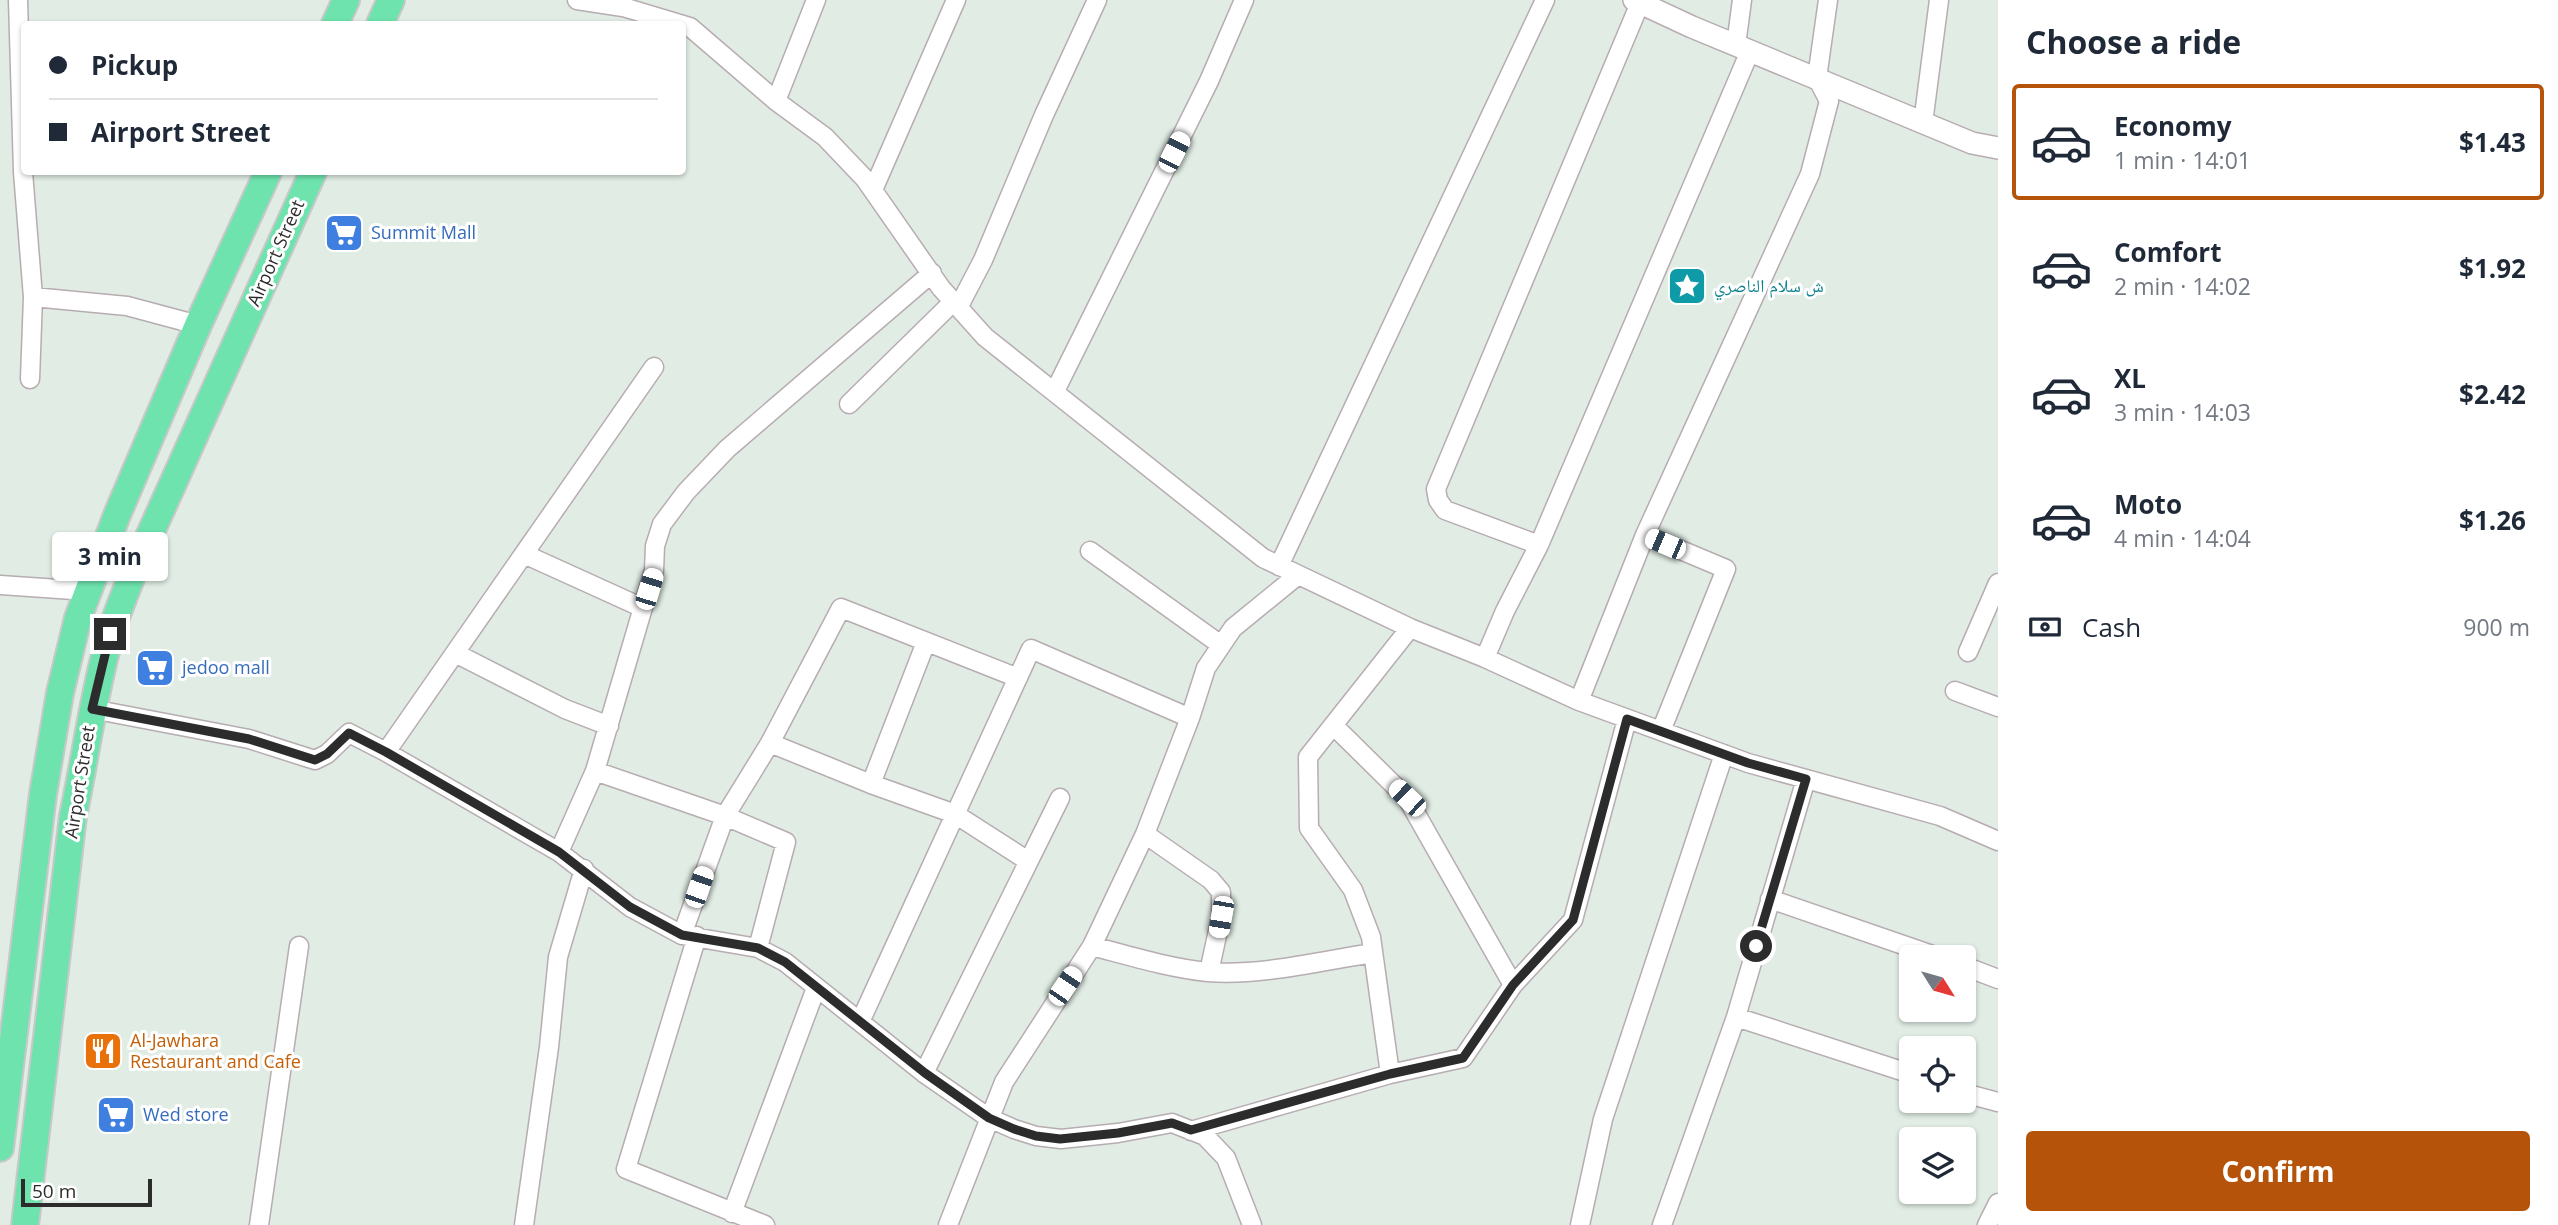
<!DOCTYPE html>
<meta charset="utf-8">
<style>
body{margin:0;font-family:"Open Sans","Noto Naskh Arabic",sans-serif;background:#f2f2f3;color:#1f2937;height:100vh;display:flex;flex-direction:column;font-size:26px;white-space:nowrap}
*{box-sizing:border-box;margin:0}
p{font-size:23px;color:#747a83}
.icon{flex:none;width:38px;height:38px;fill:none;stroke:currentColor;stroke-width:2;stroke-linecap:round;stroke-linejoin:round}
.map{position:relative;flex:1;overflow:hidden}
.details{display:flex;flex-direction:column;background:#fff;width:560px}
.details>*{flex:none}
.banner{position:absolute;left:21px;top:21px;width:665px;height:154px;border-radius:7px;box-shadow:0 2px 5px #0004;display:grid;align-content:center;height:154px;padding:0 28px;background:#fff}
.needle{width:46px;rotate:127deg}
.controls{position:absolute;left:1899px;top:945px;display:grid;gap:14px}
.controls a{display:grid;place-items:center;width:77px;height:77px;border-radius:7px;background:#fff;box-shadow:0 2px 5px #0004;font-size:35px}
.scale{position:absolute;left:21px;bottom:18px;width:131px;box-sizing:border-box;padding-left:7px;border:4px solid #2c2c2c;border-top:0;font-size:19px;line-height:24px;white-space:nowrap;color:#2c2c2c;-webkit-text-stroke:5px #fff;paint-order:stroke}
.end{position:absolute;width:32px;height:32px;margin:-16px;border:9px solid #2c2c2c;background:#fff;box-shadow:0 0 0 4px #fff}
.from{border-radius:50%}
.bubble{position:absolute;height:49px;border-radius:7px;background:#fff;box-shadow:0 2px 5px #0004;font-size:23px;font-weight:700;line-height:49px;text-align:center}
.car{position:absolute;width:21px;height:42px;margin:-21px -10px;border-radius:9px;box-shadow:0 0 5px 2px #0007;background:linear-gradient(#fff 24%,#345 0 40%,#fff 0 76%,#345 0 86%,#fff 0)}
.banner b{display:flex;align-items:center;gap:24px;height:66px;font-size:26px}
.banner b+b{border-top:2px solid #e0e1e3}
.banner i{width:18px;height:18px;background:#1f2937}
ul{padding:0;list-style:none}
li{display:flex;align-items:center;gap:21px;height:116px;margin:0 14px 10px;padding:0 14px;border:4px solid transparent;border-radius:7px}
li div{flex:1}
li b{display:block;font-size:26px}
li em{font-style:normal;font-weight:700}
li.active{border-color:#b45309}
li>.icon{width:63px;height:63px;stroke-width:1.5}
h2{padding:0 28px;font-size:32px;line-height:84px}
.pay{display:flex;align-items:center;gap:18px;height:77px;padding:0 28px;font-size:26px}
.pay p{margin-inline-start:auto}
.button{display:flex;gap:14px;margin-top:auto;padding:14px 28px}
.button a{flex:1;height:80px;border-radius:7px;background:#b45309;color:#fff;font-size:28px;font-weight:700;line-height:80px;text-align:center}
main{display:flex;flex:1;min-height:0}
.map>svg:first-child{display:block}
</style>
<main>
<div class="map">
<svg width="1998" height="1225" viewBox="0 0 1998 1225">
<rect width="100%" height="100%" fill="#e0ece4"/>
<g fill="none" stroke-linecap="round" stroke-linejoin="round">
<g stroke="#b7acb1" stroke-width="21">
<path id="minor" d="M18,0L23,172L33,297L30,379
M577,0L623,7L690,27L776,101L825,137L865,179L941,288L985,337L1263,558L1410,628L1485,658L1579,701L1748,763L1940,816L1998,841
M1736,45L1742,0
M776,101L816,0
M1923,123L1939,0
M873,190L956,0
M33,297L127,306L198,325
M959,306L983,260L1044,115L1097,0
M1055,391L1209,81L1244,0
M849,404L954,301
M1645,535L1726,569L1661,731
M1539,545L1445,510L1438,500L1436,489L1640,3
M1090,551L1221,645
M524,554L643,608
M1279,566L1545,0
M0,585L88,591
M1968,652L1998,583
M455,653L565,709L609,726
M1485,658L1505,611L1539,545L1750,51
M1955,691L1998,707
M1579,701L1645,535L1810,174L1829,101L1817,78L1828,0
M92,709L249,739L315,760L327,754L349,733L386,752L559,852L630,907L682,935L758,948L785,962L924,1073L989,1118L1014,1129L1036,1136L1061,1139L1118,1133L1172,1123L1205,1136L1226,1158L1252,1225
M770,743L871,784L955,814L1028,861
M386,752L654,367
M595,771L725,816L786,842L758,948
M871,784L926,642
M1145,834L1211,880L1221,892V917L1209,972
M559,852L595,771L654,570L655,546L662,524L686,492L727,449L932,273
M1770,899L1938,957
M682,935L725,816L770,743L841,608L1018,678
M697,936L626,1169L765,1225
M1092,946C1130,956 1169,968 1208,972C1262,976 1320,961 1373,953
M1964,966L1998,979
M1513,985L1573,920L1627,719
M1736,1017L1911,1074
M860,1022L1031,649L1190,718
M924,1073L1060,798
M1390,1074L1371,937L1353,890L1309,828L1308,757L1410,628
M1964,1093L1998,1102
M1191,1131L1390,1074L1463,1058L1513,985L1407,798L1333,725
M732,1213L816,988
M259,1225L299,946
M524,1225L549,1047L558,957L584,869
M948,1225L1004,1082L1092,946L1145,834L1190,718L1206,668L1233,628L1298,575
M1580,1225L1603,1119L1724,754
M1662,1225L1736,1017L1806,779
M1987,1225L1998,1203"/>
</g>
<g stroke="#b7acb1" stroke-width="24">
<path id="tertiary" d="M1634,0L1692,27L1972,143L1998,148"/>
</g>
<g stroke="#c8c8c8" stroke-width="30">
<path id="primary" d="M335,24L346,0
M380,24L391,0
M0,1148L43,794L60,693L78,618L117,515L198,325L268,172
M25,1225L73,816C86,756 93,695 110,636C116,614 126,592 134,570L313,172"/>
</g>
<use href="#minor" stroke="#fff" stroke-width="18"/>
<use href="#tertiary" stroke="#fff" stroke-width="21"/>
<use href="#primary" stroke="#6ee3ae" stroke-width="26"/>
</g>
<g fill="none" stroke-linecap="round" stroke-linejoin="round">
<path stroke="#2c2c2c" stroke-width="9" d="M110,634L92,709L249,739L315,760L327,754L349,733L386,752L559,852L630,907L682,935L758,948L785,962L925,1073L989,1118L1014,1129L1036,1136L1060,1139L1118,1133L1172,1123L1191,1130L1390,1074L1463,1058L1513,985L1573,920L1627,719L1748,763L1806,779L1756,946"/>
</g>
<defs>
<g id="supermarket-square" transform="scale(2.0125)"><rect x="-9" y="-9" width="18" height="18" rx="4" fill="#3f7fe0" stroke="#fff"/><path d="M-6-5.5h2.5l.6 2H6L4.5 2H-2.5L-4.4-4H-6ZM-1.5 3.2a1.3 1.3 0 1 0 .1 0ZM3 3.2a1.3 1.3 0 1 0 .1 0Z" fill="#fff"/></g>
<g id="sight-square" transform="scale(2.0125)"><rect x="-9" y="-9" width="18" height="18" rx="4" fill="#0f9aa8" stroke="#fff"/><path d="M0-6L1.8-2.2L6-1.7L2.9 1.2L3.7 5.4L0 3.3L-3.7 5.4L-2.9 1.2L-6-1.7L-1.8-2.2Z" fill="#fff"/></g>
<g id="restaurant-square" transform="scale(2.0125)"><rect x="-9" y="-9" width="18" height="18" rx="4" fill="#e8710a" stroke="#fff"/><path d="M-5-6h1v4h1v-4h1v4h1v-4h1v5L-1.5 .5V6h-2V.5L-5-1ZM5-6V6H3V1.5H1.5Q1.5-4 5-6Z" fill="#fff"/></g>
</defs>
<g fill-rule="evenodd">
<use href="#supermarket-square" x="344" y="233"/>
<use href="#sight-square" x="1687" y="286"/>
<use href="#supermarket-square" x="155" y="668"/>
<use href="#restaurant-square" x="103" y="1051"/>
<use href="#supermarket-square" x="116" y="1115"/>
</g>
<g text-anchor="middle" stroke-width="6" stroke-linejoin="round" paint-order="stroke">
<g font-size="18" fill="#366cbe" stroke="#fff" text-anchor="start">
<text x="371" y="239">Summit Mall</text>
<text x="182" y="674">jedoo mall</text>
<text x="143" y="1121">Wed store</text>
</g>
<g font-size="18" fill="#2c2c2c" stroke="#fff">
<text transform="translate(276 253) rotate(-66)" y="6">Airport Street</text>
<text transform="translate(80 782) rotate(-81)" y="6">Airport Street</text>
</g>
<g font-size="18" fill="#0d838f" stroke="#fff" text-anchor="start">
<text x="1714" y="292">ش سلام الناصري</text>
</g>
<g font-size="18" fill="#c56008" stroke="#fff" text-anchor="start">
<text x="130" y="1047">Al-Jawhara<tspan x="130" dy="21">Restaurant and Cafe</tspan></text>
</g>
</g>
</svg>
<div class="controls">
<a><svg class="needle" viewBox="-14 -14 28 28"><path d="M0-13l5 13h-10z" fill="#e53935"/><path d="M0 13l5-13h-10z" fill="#747a83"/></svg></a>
<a><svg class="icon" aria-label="locate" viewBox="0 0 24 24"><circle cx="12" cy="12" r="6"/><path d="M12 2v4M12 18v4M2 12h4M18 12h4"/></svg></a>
<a><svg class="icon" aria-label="layers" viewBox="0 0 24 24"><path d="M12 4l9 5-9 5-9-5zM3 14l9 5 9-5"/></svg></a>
</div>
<div class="scale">50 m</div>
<i class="end from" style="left:1756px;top:946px"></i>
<i class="end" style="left:110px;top:634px"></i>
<div class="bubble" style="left:52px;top:532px;width:116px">3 min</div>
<i class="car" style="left:1174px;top:152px;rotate:27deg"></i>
<i class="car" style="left:1665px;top:544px;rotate:293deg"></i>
<i class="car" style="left:649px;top:589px;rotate:17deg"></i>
<i class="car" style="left:1407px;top:798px;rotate:314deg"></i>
<i class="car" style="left:699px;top:887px;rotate:19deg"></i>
<i class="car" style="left:1221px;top:917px;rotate:190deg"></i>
<i class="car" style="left:1065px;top:986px;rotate:34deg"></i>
<div class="banner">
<b><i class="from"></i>Pickup</b>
<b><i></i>Airport Street</b>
</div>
</div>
<section class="details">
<h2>Choose a ride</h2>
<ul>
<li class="active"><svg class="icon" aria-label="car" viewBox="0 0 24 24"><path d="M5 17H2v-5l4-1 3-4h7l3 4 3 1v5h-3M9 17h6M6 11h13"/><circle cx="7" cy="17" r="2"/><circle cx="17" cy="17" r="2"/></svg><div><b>Economy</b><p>1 min · 14:01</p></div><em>$1.43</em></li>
<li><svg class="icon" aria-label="car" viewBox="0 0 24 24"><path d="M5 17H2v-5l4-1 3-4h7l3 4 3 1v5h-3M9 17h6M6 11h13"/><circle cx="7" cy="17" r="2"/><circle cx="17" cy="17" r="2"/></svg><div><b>Comfort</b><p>2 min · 14:02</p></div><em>$1.92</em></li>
<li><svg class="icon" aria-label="car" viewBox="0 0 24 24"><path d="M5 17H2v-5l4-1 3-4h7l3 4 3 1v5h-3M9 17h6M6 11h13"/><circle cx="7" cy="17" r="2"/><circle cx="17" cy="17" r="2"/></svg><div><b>XL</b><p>3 min · 14:03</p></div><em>$2.42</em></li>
<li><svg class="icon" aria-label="car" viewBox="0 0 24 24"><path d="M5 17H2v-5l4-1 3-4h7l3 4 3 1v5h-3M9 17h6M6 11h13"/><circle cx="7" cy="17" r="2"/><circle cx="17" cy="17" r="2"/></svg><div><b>Moto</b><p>4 min · 14:04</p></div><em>$1.26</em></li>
</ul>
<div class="pay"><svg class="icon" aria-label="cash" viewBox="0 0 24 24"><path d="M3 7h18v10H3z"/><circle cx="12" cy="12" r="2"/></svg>Cash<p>900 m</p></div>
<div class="button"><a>Confirm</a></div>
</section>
</main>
